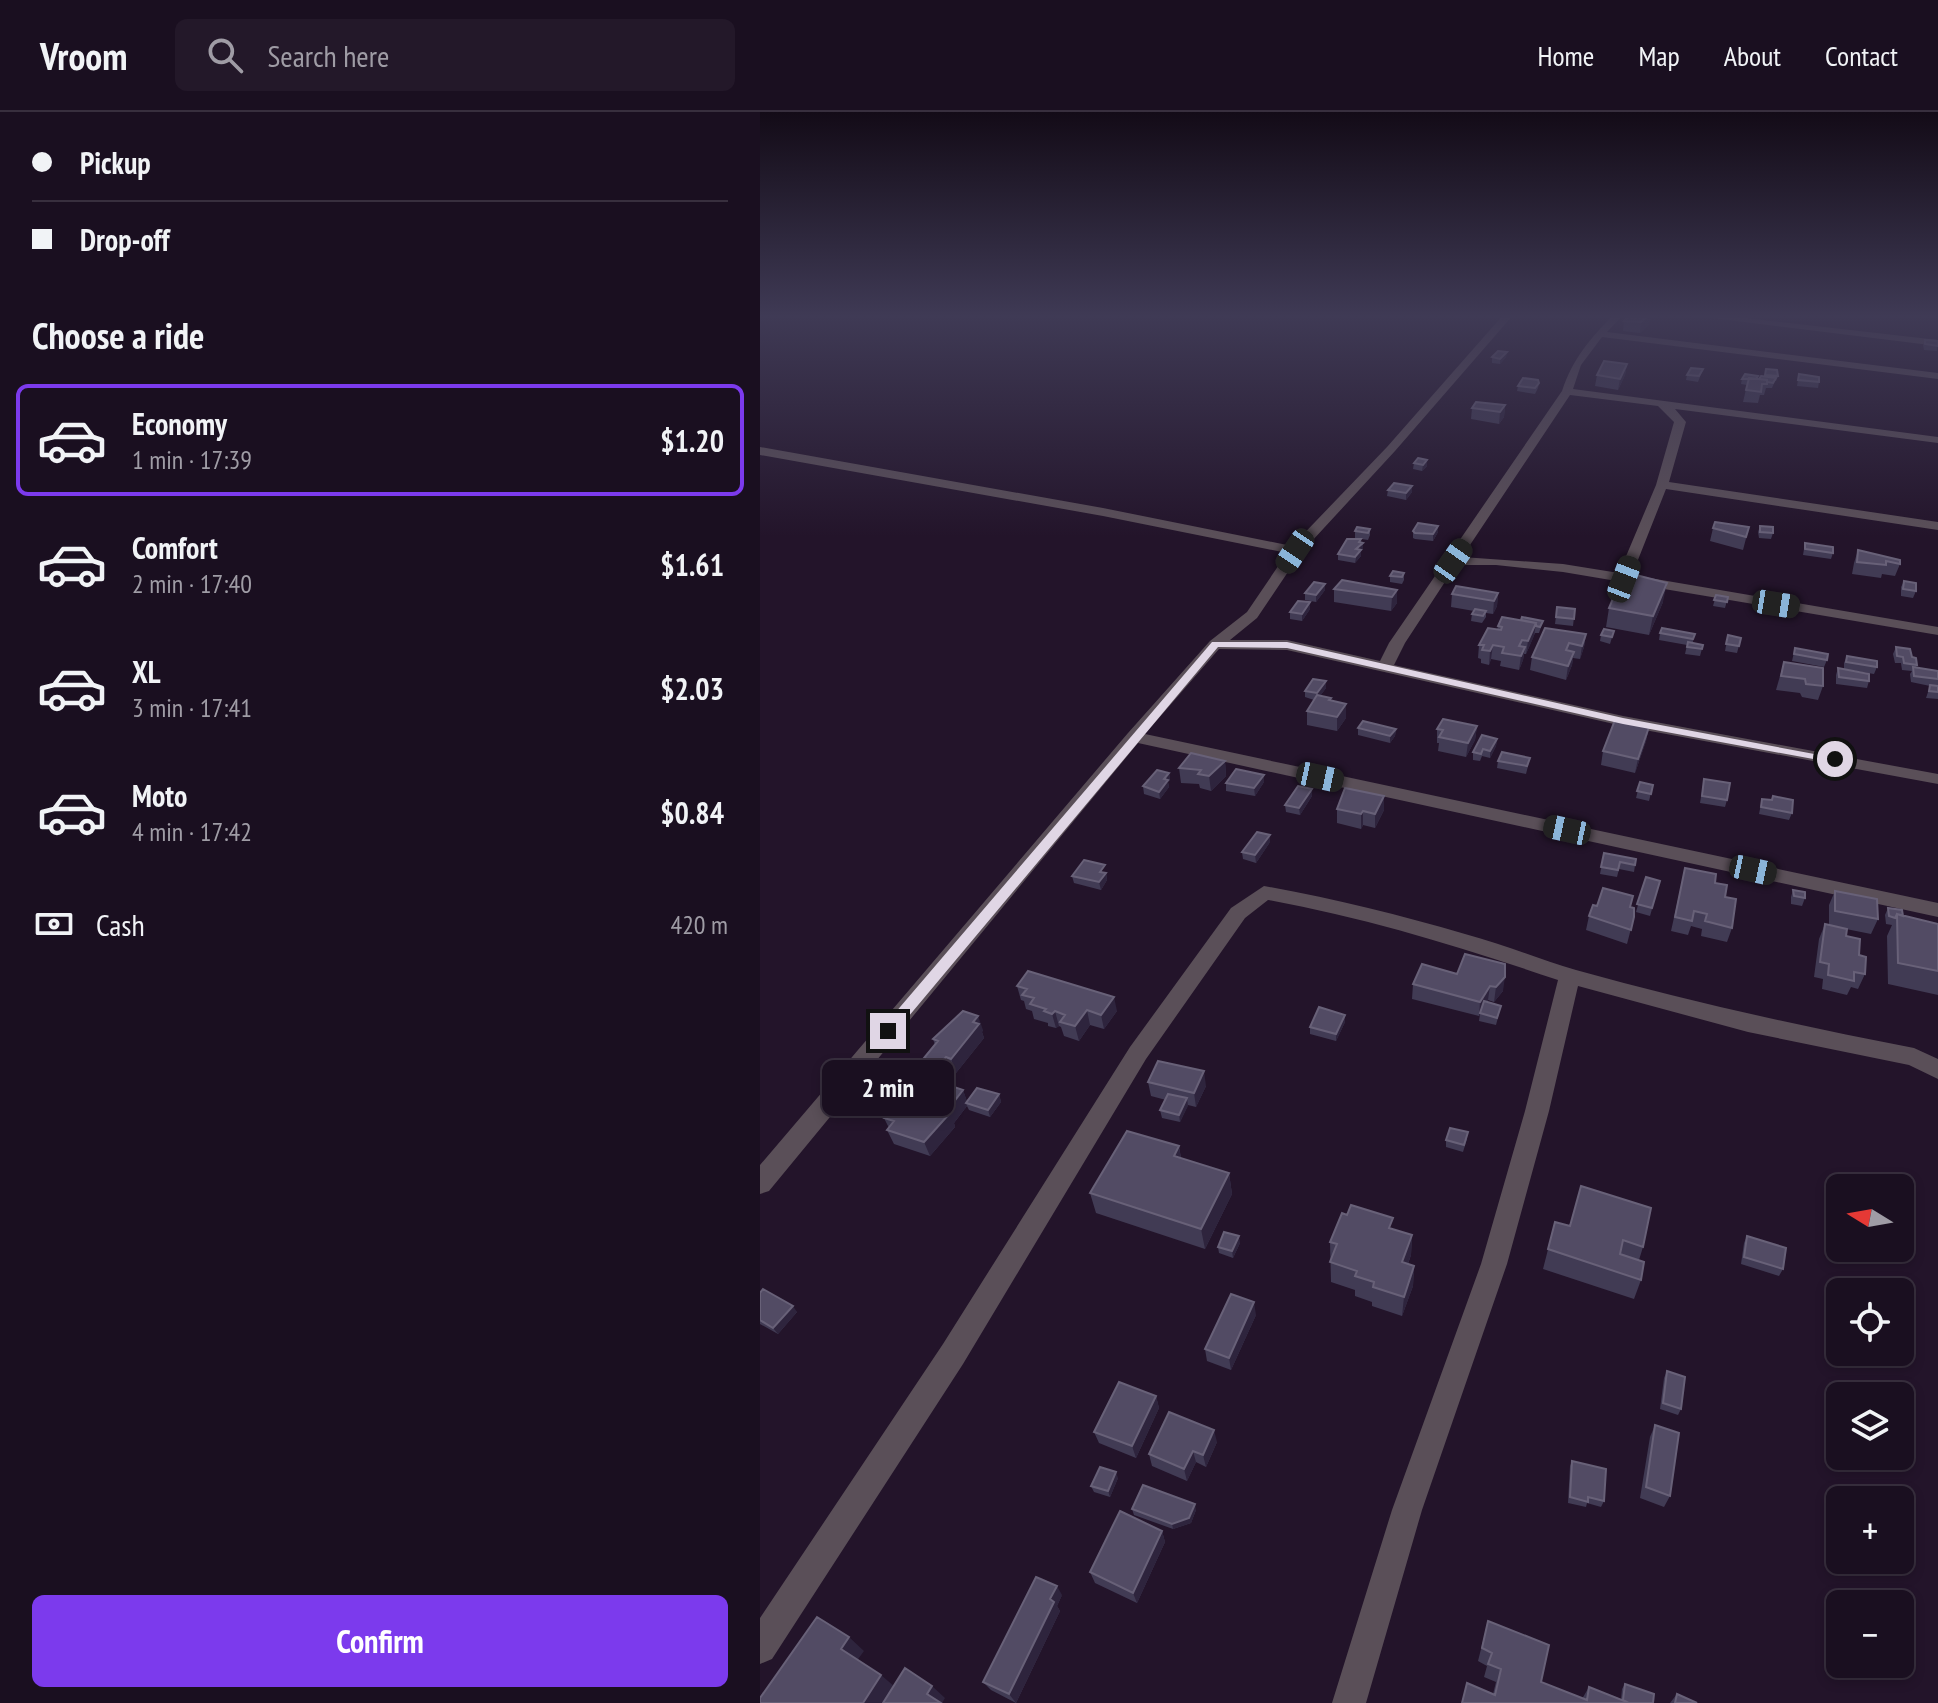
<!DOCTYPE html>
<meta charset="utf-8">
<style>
body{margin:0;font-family:"PT Sans Narrow",sans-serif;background:#231829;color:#f1f3f6;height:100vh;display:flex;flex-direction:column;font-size:30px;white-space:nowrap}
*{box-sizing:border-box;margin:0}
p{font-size:26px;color:#9f9ca5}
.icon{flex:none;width:44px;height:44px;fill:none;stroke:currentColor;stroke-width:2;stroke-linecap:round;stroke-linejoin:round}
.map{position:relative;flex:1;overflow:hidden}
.details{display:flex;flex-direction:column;background:#1a0f20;width:760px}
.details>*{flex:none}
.hud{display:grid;align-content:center;height:176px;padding:0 32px;background:#1a0f20}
.needle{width:52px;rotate:281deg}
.tools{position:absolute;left:1066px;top:1062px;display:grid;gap:16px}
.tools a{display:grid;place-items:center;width:88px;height:88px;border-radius:12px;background:#1a0f20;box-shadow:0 4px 12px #0003,0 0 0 2px #382f3e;font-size:40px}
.end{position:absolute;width:36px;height:36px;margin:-18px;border:10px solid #e0d6e5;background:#111;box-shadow:0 0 0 4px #111}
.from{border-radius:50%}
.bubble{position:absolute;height:56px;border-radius:12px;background:#1a0f20;box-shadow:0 4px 12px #0003,0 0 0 2px #382f3e;font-size:26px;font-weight:700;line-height:56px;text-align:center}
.car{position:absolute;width:24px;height:48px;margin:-24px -12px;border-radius:10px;box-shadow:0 0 6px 2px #0007;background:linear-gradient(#222 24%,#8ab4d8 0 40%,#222 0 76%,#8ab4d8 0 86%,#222 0)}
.hud b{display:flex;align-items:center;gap:28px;height:76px;font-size:30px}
.hud b+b{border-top:2px solid #382f3e}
.hud i{width:20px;height:20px;background:#f1f3f6}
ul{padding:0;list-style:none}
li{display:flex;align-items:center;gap:24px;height:112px;margin:0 16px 12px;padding:0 16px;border:4px solid transparent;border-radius:12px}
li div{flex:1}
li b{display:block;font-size:30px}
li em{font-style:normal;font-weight:700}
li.selected{border-color:#7c3aed}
li>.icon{width:72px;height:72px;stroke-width:1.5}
h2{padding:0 32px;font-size:36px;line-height:96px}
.pay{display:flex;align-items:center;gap:20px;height:88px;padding:0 32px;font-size:30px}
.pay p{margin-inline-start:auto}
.button{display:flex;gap:16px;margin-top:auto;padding:16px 32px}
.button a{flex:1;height:92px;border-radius:12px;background:#7c3aed;color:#fff;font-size:32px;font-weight:700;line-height:92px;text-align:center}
header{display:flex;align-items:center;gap:48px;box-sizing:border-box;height:112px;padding:0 40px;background:#1a0f20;border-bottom:2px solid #382f3e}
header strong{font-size:38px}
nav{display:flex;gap:44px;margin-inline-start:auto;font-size:28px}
.search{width:560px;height:72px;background:#231829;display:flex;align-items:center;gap:20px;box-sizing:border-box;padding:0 28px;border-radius:12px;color:#9f9ca5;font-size:30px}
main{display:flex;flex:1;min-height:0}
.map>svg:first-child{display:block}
</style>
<header>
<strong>Vroom</strong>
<div class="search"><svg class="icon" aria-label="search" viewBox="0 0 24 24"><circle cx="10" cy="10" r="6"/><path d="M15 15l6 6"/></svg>Search here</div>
<nav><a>Home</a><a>Map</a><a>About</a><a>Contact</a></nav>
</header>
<main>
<section class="details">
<div class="hud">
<b><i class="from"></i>Pickup</b>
<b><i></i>Drop-off</b>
</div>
<h2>Choose a ride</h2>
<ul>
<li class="selected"><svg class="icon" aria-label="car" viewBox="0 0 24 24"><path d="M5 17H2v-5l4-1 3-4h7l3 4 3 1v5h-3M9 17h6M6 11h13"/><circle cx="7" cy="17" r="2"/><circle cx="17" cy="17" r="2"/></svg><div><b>Economy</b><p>1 min · 17:39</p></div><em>$1.20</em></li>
<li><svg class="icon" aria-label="car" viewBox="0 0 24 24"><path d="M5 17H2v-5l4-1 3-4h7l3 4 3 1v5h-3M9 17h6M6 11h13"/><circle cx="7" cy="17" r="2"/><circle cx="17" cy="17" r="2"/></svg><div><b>Comfort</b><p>2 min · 17:40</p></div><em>$1.61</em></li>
<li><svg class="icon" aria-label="car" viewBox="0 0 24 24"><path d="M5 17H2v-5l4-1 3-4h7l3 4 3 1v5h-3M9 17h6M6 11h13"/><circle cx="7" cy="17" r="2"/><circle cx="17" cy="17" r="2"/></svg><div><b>XL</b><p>3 min · 17:41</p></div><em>$2.03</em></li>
<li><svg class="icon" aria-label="car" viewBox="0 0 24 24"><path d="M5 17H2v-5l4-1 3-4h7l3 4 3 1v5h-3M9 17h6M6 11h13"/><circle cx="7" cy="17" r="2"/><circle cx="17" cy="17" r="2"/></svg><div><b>Moto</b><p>4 min · 17:42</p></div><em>$0.84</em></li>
</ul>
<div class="pay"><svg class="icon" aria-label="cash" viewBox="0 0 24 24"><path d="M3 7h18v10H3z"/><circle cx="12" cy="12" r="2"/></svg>Cash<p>420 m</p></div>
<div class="button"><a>Confirm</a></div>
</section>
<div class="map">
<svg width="1178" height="1591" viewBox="0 0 1178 1591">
<rect width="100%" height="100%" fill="#23142a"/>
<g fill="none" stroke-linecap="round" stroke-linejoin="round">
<path fill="#5a4f58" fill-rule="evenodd" d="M744,202H754L635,339L540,442L497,506L470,528H527L620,549L629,531L802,279C813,246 830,227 854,202H864L847,220L1178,261V267L842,225L821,253L813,277L1178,325V331L915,297L926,310L909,370L1178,410V418L906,377L872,463L1178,515V523L803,460L736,453H696L645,531L634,553L863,604L1178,662V672L863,614L527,538L459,537L385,622L1178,791V805L378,631L9,1079L0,1082V1053L368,621L450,529L487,500L527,441L343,404L0,343V335L343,396L532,434L627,335ZM810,283L898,294L914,310L896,373L859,461L803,452L702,445Z
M920,202H950L1178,228V234Z
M504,774C572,786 639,803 705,822C743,832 778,847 816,858C927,889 1040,914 1154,936L1178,947V967L1149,953L988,920L818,874L789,999L747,1152L662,1398L606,1591H572L632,1398L721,1152L765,999L798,868C703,836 607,806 508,788L485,806L386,947L203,1252L12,1547L0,1552V1506L183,1232L370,935L471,796Z"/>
</g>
<path fill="#413b54" d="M871,202H891L889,212L880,221L863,219L864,209Z
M1165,228L1178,229L1177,239L1164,238L1163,233Z
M747,240L746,245L740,252L732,251V245Z
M867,252L865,263L858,278L835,274L837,263Z
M943,257L938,270L926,268L927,263Z
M1006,257L1018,264L1016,269H1015L1012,276H1006L1004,283H1000L998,291L983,290L987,273L981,272L982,267L998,264L997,267H999L1005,265Z
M1039,262L1059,270L1058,276L1037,274Z
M779,271L778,276L775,282L757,279L758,274Z
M745,293L744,305L739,312L711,307L712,296Z
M667,348V354L662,359L653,357L654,351Z
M628,378L652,380L646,388L627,384Z
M678,414V420L673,429L655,427L653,426V419Z
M1000,414L1013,421L1011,427L999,426L998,420Z
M989,415L983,438L950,429L953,416Z
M610,417V423L608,428L595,426V419Z
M601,427V430L603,431V437L601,439V444L595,451L578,448V442Z
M1045,431L1073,441L1071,447L1043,443Z
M1098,438L1140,452L1135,464L1122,462L1121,466L1092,462L1094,451Z
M644,461V468L642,472L630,470V464Z
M1144,469L1156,479L1153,486L1141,484V475Z
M574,477L637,478V491L631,499L574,490Z
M565,478L556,490L545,488V481Z
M738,481L737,494L733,502L726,501V505L722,511L711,509L712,502L714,499L691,495L692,482Z
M956,483L968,485L965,496L953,494Z
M903,490L889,523L846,515L849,496Z
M797,495L815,497L813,514L795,512Z
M550,497L542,509L530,507V500Z
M761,508L783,509L779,521H775L766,542H764L763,548L759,558L740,554L741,549L731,547L729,553L721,551V547L718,546L719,533L737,518L738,514Z
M854,519L850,532L840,529L841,523Z
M900,521L933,527V531L943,533L940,544L925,542L927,533L899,528Z
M826,522L824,535L820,547L813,546L812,553L806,568L770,558L772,545Z
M968,523L981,526L977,541L965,539Z
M1136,535L1152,545L1157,553L1156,556L1178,559V587L1166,586L1170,574L1151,570L1150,562L1152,559L1142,558L1141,551H1135L1133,542Z
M1035,536L1067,548L1064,555L1032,549Z
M1087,544L1117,555L1114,562L1084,557V551Z
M1024,550L1063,574L1058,588L1042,585L1040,581L1016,578Z
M1078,556L1109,569L1107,576L1076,572V563Z
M566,569V576L560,584L571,586V589L586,606L577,619L547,613V599L554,588L545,585V579Z
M717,614L715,628L706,645L678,639L679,631H677V617Z
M889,615L886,629L875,661L841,653L843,639Z
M598,616L636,617L635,624L630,631L598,623Z
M737,627L736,634L730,646L722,644L720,649L713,648V640Z
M770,646L766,662L737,656L738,649Z
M465,649L466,664L451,679L440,676L439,672L421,671L419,656Z
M409,661L410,668L408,670L409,675L400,687L384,682L383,674Z
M504,663V670L495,684L466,679V671Z
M944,667L967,688L965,695L940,691Z
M880,670L893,673L889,689L876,686Z
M552,677V684L540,703L526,700L525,693Z
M1013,684L1032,701L1029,708L999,702L1002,687L1011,688Z
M577,697L624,698L615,716L603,713L601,717L577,711Z
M510,730L496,751L483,747L482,740Z
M844,741L876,747L874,760L859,757L857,765L840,762Z
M925,756L955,771L965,785L972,816L967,830L941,824L942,817L931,814L928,823L911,819Z
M346,760L347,768L341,778L314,771L312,764Z
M886,765L900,769L890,804L876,800Z
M1033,778L1045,786L1042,794L1031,792V785Z
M1075,779L1118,807L1111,822L1076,815L1086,824L1099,843L1105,862L1098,877L1091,875L1087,883L1062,877L1063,867L1054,865L1059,827L1065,812L1069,813V793Z
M837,794L870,795L874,805L867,832L826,818L829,804Z
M1128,796L1143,804L1178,812V883L1128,872L1127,824L1132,813L1126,812L1125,803Z
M705,842L743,879L734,890L728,888L727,890L741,894L736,913L719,909L720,902L719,904L652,887L653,872L697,862Z
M257,874L357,899L344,917L330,913L319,929L304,924L301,915L299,914L296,916L288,914V911L274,907L272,899L266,897L264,889L261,888Z
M585,910L576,929L550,922V915Z
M223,918L222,920L224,926L196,961L191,959L186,966L170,960L164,946L175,933L173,927Z
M388,970L446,974L436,995L428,993L420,1010L402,1006L400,998L406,988L391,984Z
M203,978L207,990L239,982L241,990L230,1005L209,998L207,994L194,1011L195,1015L170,1044L134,1032L127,1018L129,1016L124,1006Z
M707,1027L703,1040L686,1035V1028Z
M419,1034L421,1046L469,1061L472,1082L445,1137L336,1101L330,1081Z
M821,1074L883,1135L879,1148L881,1168L874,1187L783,1157L795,1110L810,1114Z
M632,1117L652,1123L651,1143L648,1152L654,1154L653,1174L642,1204L612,1194V1190L595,1184V1178L571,1170L570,1130Z
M987,1124L1023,1157L1019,1164L981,1152L984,1131Z
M480,1131L473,1146L459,1141L458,1135Z
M0,1181L37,1200L18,1222L0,1212Z
M496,1203L471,1258L447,1249L445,1237Z
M907,1259L921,1297L918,1303L900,1297L904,1266Z
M396,1284L399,1296L376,1346L339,1331L334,1320Z
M895,1313L910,1384L904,1395L880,1386L890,1325Z
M457,1330L446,1355L436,1350L427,1369L392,1354L389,1342Z
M812,1349L844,1389L841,1395L827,1391L826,1395L808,1391L810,1354Z
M358,1366L350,1385L334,1380L331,1374Z
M372,1397L436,1398L431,1411L413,1417L374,1403Z
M402,1419L405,1430L377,1491L335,1471L330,1460Z
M302,1483L297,1494L300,1499L256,1591L231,1578L223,1570Z
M728,1509L781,1570L822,1587L829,1575L861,1587L862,1577L865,1572L893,1591H702L707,1571L733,1582L736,1570L724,1565L727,1554L718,1549Z
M917,1582L937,1591H910Z"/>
<path fill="#2e243d" d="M890,202L889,212L880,221L881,210Z
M747,240L746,245L740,252V247Z
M867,252L865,263L858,278L860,267Z
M745,293L744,305L739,312L740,300Z
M667,348V354L662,359L663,353Z
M652,374V380L646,388V381Z
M678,414V420L673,429V422Z
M601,427V433L603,431V437L601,439V444L595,451L599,430Z
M907,471L903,490L889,523L893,504Z
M565,472V478L556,490V483Z
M637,478V491L631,499L632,485Z
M738,481L737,494L733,502L734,489Z
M550,490V497L542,509V502Z
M776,511L774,524L766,542L768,529Z
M826,522L824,535L820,547L822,534Z
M733,533L731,547L729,553L730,539Z
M765,535L763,548L759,558L761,544Z
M814,540L812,553L806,568L808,554Z
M566,569V576L557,588V581Z
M586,592V606L577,619V605Z
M717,614L715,628L706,645L708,631Z
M889,615L886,629L875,661L878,647Z
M636,617L635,624L630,631V624Z
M737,627L736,634L730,646V639Z
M465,649L466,664L451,679L449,664Z
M409,661L410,668L408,670L409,675L400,687L399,680L404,667Z
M504,663V670L495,684L494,676Z
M552,677V684L540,703L539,696Z
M624,684V698L615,716V702Z
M603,699V713L601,717V702Z
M510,723V730L496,751L495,743Z
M346,761L347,768L341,778L339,770Z
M745,865L743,879L734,890L736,875Z
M730,874L728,888L719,904L720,890Z
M354,885L357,899L344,917L341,903Z
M327,898L330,913L319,929L315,914Z
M295,899L299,914L296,916L292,902Z
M585,903V910L576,929V922Z
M218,904L223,918L222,920L224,926L196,961L191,947Z
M186,945L191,959L186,966L181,951Z
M444,959L446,974L436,995L434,981Z
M203,978L208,992L206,991L207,994L194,1011L195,1015L170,1044L164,1030Z
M239,982L241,990L230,1005L228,998Z
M427,986L428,994L420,1010L419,1003Z
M419,1034L422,1055L414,1044Z
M469,1061L472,1082L445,1137L441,1117Z
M652,1123L651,1143L641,1170L642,1150Z
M479,1124L480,1131L473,1146L472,1139Z
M654,1154L653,1174L642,1204L644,1185Z
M494,1190L496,1203L471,1258L469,1246Z
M33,1194L37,1200L18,1222L13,1216Z
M396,1284L399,1296L376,1346L372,1334Z
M454,1318L457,1330L446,1355L443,1343Z
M433,1339L436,1350L427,1369L424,1357Z
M356,1360L358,1366L350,1385L348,1379Z
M435,1392L436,1398L431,1411L413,1417L412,1412Z
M402,1419L405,1430L377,1491L373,1481Z
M297,1474L302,1483L297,1494L300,1499L256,1591L249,1582Z
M89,1525L104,1539L96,1550L81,1537Z
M121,1563L135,1575L125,1591H103Z
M172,1574L185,1586L182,1591L167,1582Z"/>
<path fill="#524b64" stroke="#686178" stroke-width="2" d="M871,202H890L881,210L864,209Z
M1165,228L1178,229V234L1165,232Z
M738,239L747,240L740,247L732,245Z
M844,249L867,252L860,267L837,263Z
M931,256L943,257L939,264L927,263Z
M1006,257L1017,258L1018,264L1005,263Z
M985,262L998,264L996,267H982Z
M1039,262L1059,265V270L1038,268Z
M1001,264L1016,266L1013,271L1007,270V268L999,267Z
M763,266L778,268L779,271L775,276L758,274Z
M989,266L1007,268V272H1002L1001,280L986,278Z
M716,290L745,293L740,300L712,296Z
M658,346L667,348L663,353L654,351Z
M634,371L652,374L646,381L628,378Z
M955,410L989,415L986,425L953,416Z
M658,411L678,414L673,422L655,421L653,419Z
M1000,414L1013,415V421L1000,420Z
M597,415L610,417L608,421L595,419Z
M587,427H601L599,430L603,431L596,437L601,438L595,445L578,442Z
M1045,431L1073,435V441L1045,437Z
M1098,438L1140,448V452L1126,449V453L1097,450Z
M633,459L644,461L642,465L630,464Z
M872,462L907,471L893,504L849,496L860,470H864Z
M582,468L637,478L632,485L574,477Z
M1144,469L1156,471V479L1143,477Z
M554,470L565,472L556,483L545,481Z
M696,474L738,481L734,489L692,482Z
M956,483L968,485L967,490L954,488Z
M538,489L550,490L542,502L530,500Z
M797,495L815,497L814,507L796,505Z
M715,497L726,499L723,504L712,502Z
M742,505L776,511L768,529L762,528L759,534L765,535L761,544L742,541L744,535L733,533L730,539L722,538L724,533H719L728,516L741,518L742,515L738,514Z
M762,505L783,509L780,515L776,514V511L761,508Z
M785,516L826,522L822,534L809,531L806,538L814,540L808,554L772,545Z
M902,516L935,522L933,527L900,521Z
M844,517L854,519L852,525L841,523Z
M968,523L981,526L979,534L966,532Z
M928,530L943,533L942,537L927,535Z
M1136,535L1150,537L1152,545L1156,546L1157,553L1144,551L1143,545L1137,544Z
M1035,536L1068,542L1067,548L1034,542Z
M1087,544L1117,549V555L1086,550Z
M1024,550L1063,556V574L1046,572L1045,567L1021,564Z
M1153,555L1178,559V567L1154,564Z
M1078,556L1109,562V569L1079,565Z
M553,567L566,569L557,581L545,579Z
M1170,573L1178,574V580L1169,579Z
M557,583L571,586L569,588L586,592L577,605L547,599Z
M683,607L717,614L708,631L679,625L683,618L677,617Z
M855,608L889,615L878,647L843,639Z
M603,609L636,617L630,624L598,616Z
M722,623L737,627L730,639L723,637L721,642L713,640Z
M742,640L770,646L767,654L738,649Z
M431,641L465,649L449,664L438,662L441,658L419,656Z
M476,657L504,663L494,676L466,671Z
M397,658L409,661L404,667L408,668L399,680L383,674Z
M944,667L970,671L967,688L942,684Z
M880,670L893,673L891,682L877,679Z
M538,674L552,677L539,696L525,693Z
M585,676L624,684L615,702L603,699L601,702L577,697Z
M1013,684L1033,688L1032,701L1001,695L1002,687L1012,688Z
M497,720L510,723L495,743L482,740Z
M844,741L876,747L875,753L860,750L858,758L841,755Z
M324,748L345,753L340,760L346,761L339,770L312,764Z
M925,756L956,762L955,771L967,773L965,785L976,787L972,816L945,809L947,802L934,799L932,809L915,805Z
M886,765L900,769L892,796L877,792Z
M843,776L873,784L870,795L874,796V805L871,818L829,804L833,793L837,794Z
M1033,778L1045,780V786L1034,784Z
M1075,779L1117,787L1118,807L1075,799Z
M1128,796L1142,798L1143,804L1137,802L1135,806L1129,804Z
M1137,802L1178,812V859L1138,851Z
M1065,812L1087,817L1086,824L1100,827L1099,843L1106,845L1105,862L1094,860V869L1068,863L1069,852L1060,850Z
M705,842L745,852V865L736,875L730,874L720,890L653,872L662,852L697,862Z
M268,859L354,885L341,903L327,898L315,914L300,910L305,903L295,899L292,902L284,899L286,897L270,892L274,886L262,883L267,877L257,874Z
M724,889L741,894L737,906L720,901Z
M559,895L585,903L576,922L550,915Z
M203,899L218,904L213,910L219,912L191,947L186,945L181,951L164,946L178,929L173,927Z
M398,949L444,959L434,981L388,970Z
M161,964L203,978L186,1000L190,1001L164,1030L127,1018L134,1009L124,1006L152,966L158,967Z
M217,976L239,982L228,998L206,991Z
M408,982L427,986L419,1003L400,998Z
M690,1016L708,1020L704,1033L686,1028Z
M367,1019L419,1034L414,1044L469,1061L441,1117L330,1081Z
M821,1074L891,1096L883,1135L863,1128L860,1142L884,1150L881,1168L788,1137L795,1110L810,1114Z
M591,1093L633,1106L629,1116L652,1123L642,1150L654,1154L644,1185L613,1175L614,1170L595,1164L597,1159L570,1150L577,1132L570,1130L582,1101L587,1103Z
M464,1120L479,1124L472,1139L458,1135Z
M987,1124L1026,1136L1023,1157L984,1145Z
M3,1177L33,1194L13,1216L0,1208V1181Z
M471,1182L494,1190L469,1246L445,1237Z
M907,1259L925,1265L921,1297L903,1291Z
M359,1270L396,1284L372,1334L334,1320Z
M409,1300L454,1318L443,1343L433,1339L424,1357L389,1342Z
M895,1313L919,1321L910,1384L886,1375Z
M812,1349L846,1357L844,1389L828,1385V1390L810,1385Z
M340,1355L356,1360L348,1379L331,1374Z
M383,1373L435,1392L429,1406L412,1412L372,1397Z
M360,1399L402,1419L373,1481L330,1460Z
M276,1465L297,1474L290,1487L294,1490L249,1582L223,1570Z
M57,1505L89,1525L81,1537L121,1563L103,1591H0V1586Z
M728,1509L789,1533L781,1570L827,1588L829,1575L867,1590L866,1591H702L707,1571L735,1583L741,1557L728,1552L732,1541L722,1536Z
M145,1556L172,1574L167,1582L181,1591H123Z
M865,1572L894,1582L893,1591H866L867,1590L863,1588Z
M917,1582L937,1591H915Z"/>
<linearGradient id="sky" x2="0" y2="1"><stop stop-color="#130b17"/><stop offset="0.48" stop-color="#3f3a55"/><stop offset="1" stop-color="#3f3a55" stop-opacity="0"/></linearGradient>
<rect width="1178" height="425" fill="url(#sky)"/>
<path fill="#e0d6e5" d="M452,530H527L863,606L1081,647L1075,651L863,612L527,536L458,535L133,923H123V915Z"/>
</svg>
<div class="tools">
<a><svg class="needle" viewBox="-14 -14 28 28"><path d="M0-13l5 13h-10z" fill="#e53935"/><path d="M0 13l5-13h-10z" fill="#9f9ca5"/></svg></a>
<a><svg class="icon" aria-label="locate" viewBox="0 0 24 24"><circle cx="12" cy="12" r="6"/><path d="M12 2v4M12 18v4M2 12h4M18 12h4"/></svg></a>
<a><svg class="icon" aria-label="layers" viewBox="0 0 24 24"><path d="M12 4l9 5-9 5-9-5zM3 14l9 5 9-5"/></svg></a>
<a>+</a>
<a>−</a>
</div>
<i class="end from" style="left:1075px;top:647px"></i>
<i class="end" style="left:128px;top:919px"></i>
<div class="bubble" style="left:62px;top:948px;width:132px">2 min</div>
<i class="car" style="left:535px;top:439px;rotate:214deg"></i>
<i class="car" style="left:693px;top:449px;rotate:35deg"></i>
<i class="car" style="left:864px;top:467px;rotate:21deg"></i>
<i class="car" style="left:1016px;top:492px;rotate:99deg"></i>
<i class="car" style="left:560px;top:665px;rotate:102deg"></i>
<i class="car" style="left:807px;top:718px;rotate:282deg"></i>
<i class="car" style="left:993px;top:758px;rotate:102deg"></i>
</div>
</main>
